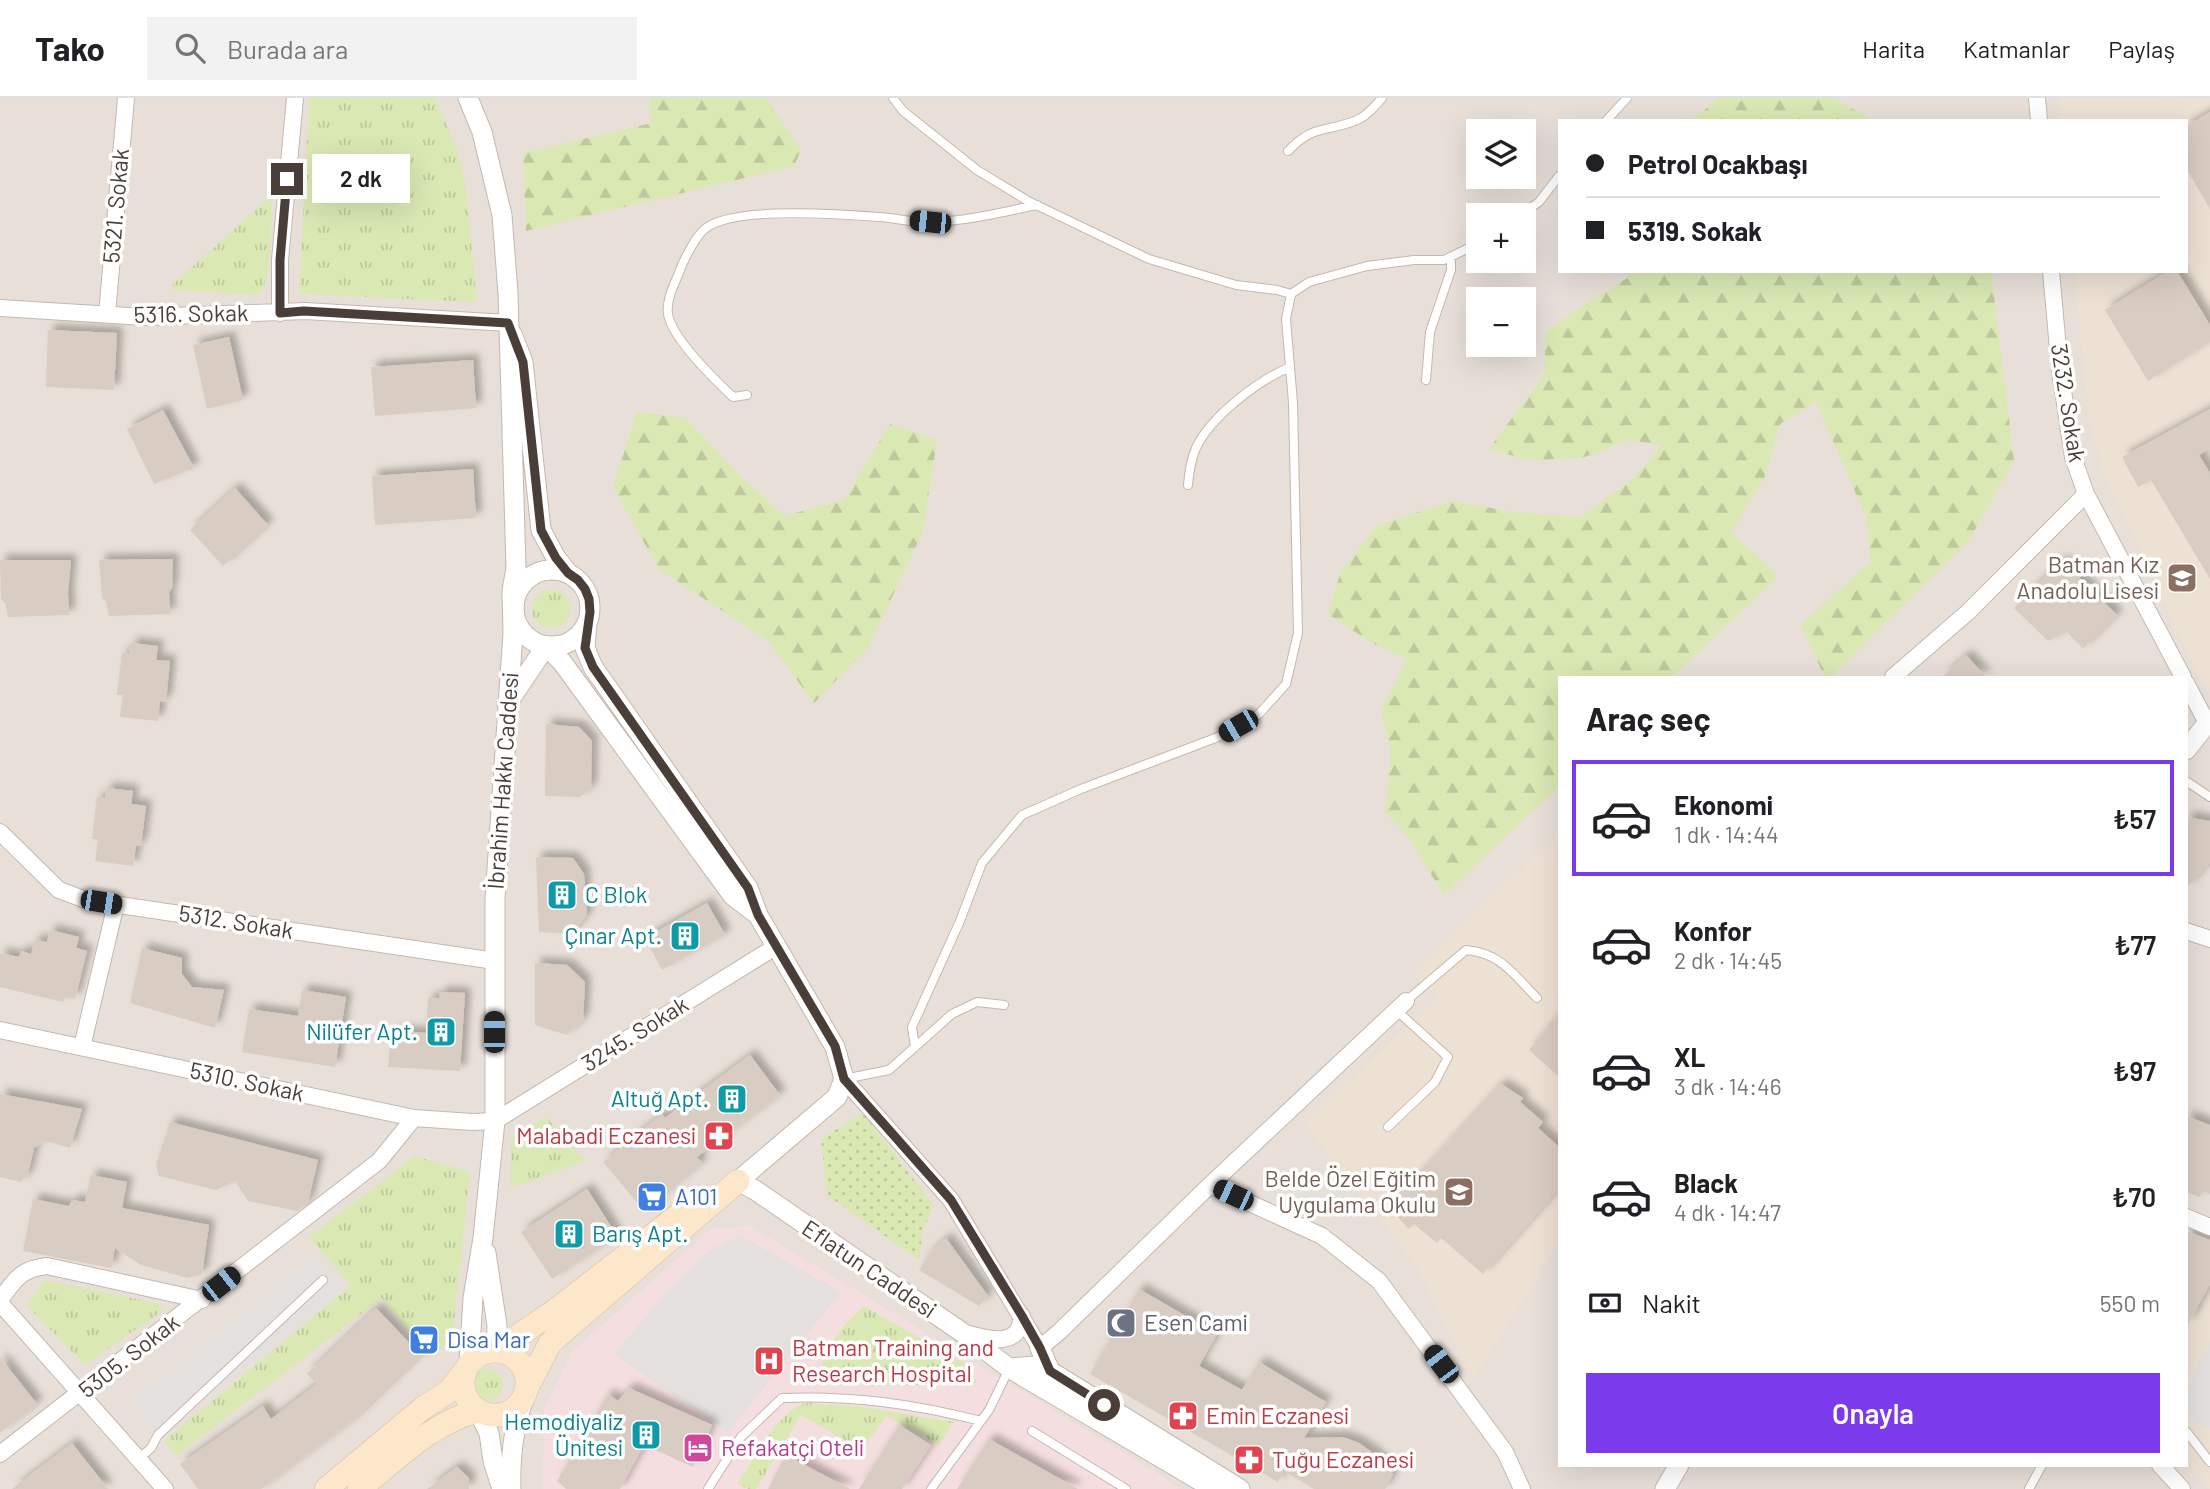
<!DOCTYPE html>
<html lang="tr">
<meta charset="utf-8">
<style>
body{margin:0;font-family:Barlow,sans-serif;background:#f2f2f2;color:#202124;height:100vh;display:flex;flex-direction:column;font-size:26px;white-space:nowrap}
*{box-sizing:border-box;margin:0}
p{font-size:23px;color:#757577}
.icon{flex:none;width:38px;height:38px;fill:none;stroke:currentColor;stroke-width:2;stroke-linecap:round;stroke-linejoin:round}
.map{position:relative;flex:1;overflow:hidden}
.side{position:absolute;left:1558px;top:578px;width:630px;height:791px;display:flex;flex-direction:column;background:#fff;border-radius:0px;box-shadow:0 7px 28px #0002}
.side>*{flex:none}
.hud{position:absolute;left:1558px;top:21px;width:630px;height:154px;border-radius:0px;box-shadow:0 7px 28px #0002;display:grid;align-content:center;height:154px;padding:0 28px;background:#fff}
.controls{position:absolute;left:1466px;top:21px;display:grid;gap:14px}
.controls a{display:grid;place-items:center;width:70px;height:70px;border-radius:0px;background:#fff;box-shadow:0 7px 28px #0002;font-size:35px}
.end{position:absolute;width:32px;height:32px;margin:-16px;border:9px solid #493f38;background:#fff;box-shadow:0 0 0 4px #fff}
.from{border-radius:50%}
.bubble{position:absolute;height:49px;border-radius:0px;background:#fff;box-shadow:0 7px 28px #0002;font-size:23px;font-weight:600;line-height:49px;text-align:center}
.car{position:absolute;width:21px;height:42px;margin:-21px -10px;border-radius:9px;box-shadow:0 0 5px 2px #0007;background:linear-gradient(#222 24%,#8ab4d8 0 40%,#222 0 76%,#8ab4d8 0 86%,#222 0)}
.hud b{display:flex;align-items:center;gap:24px;height:66px;font-size:26px}
.hud b+b{border-top:2px solid #e0e0e0}
.hud i{width:18px;height:18px;background:#202124}
ul{padding:0;list-style:none}
li{display:flex;align-items:center;gap:21px;height:116px;margin:0 14px 10px;padding:0 14px;border:4px solid transparent;border-radius:0px}
li div{flex:1}
li b{display:block;font-size:26px}
li em{font-style:normal;font-weight:600}
li.on{border-color:#7c3aed}
li>.icon{width:63px;height:63px;stroke-width:1.5}
h2{padding:0 28px;font-size:32px;line-height:84px}
.pay{display:flex;align-items:center;gap:18px;height:77px;padding:0 28px;font-size:26px}
.pay p{margin-inline-start:auto}
.primary-button{display:flex;gap:14px;margin-top:auto;padding:14px 28px}
.primary-button a{flex:1;height:80px;border-radius:0px;background:#7c3aed;color:#fff;font-size:28px;font-weight:600;line-height:80px;text-align:center}
header{display:flex;align-items:center;gap:42px;box-sizing:border-box;height:98px;padding:0 35px;background:#fff;border-bottom:2px solid #e0e0e0}
header strong{font-size:33px}
nav{display:flex;gap:38px;margin-inline-start:auto;font-size:24px}
.search{width:490px;height:63px;background:#f2f2f2;display:flex;align-items:center;gap:18px;box-sizing:border-box;padding:0 24px;border-radius:0px;color:#757577;font-size:26px}
.map>svg:first-child{display:block}
</style>
<header>
<strong>Tako</strong>
<div class="search"><svg class="icon" aria-label="search" viewBox="0 0 24 24"><circle cx="10" cy="10" r="6"/><path d="M15 15l6 6"/></svg>Burada ara</div>
<nav><a>Harita</a><a>Katmanlar</a><a>Paylaş</a></nav>
</header>
<div class="map">
<svg width="2210" height="1391" viewBox="0 0 2210 1391">
<defs>
<pattern id="grass-tufts" width="24" height="20" patternUnits="userSpaceOnUse" patternTransform="scale(1.75)"><rect width="24" height="20" fill="#dae8b4"/><path d="M3 7l-1-3M5 7V3M7 7l1-3M15 17l-1-3M17 17v-4M19 17l1-3" fill="none" stroke="#bdc89c"/></pattern>
<pattern id="forest-firs" width="22" height="20" patternUnits="userSpaceOnUse" patternTransform="scale(1.75)"><rect width="22" height="20" fill="#dae8b4"/><path d="M5 1l3.5 6h-7zM16 11l3.5 6h-7z" fill="#bdc89c"/></pattern>
<pattern id="garden-dots" width="8" height="8" patternUnits="userSpaceOnUse" patternTransform="scale(1.75)"><rect width="8" height="8" fill="#dae8b4"/><path d="M2 2h.1M6 6h.1" fill="none" stroke="#bdc89c" stroke-width="1.8" stroke-linecap="round"/></pattern>
<filter id="shadow"><feDropShadow dx="6" dy="-6" stdDeviation="3.5" flood-color="#0004"/></filter>
</defs>
<rect width="100%" height="100%" fill="#f5efea"/>
<path fill="#e8e0d8" fill-rule="evenodd" d="M0,0H2210V1391H0ZM1559,23H2186V173H1559ZM1479,33H1524V79H1479ZM1479,117H1524V163H1479ZM1479,201H1524V247H1479ZM1559,579H2186V1367H1559Z"/>
<path fill="#ede1d4" d="M2058,0H2210V591L2203,587L2103,373L2089,322L2075,173H2186V23H2060Z
M1559,735V1143L1473,1282L1417,1168L1304,1026L1438,899L1414,874Z
M2186,1130L2210,1139V1391L2186,1362Z"/>
<path fill="#f5dedf" d="M750,1128L1160,1377L1179,1391H543L544,1312L572,1254L711,1131Z"/>
<path fill="url(#grass-tufts)" d="M309,0H435L457,51L465,83L477,204L299,196Z
M268,101L272,103C271,123 272,187 258,197L172,192V187Z
M532 511a19 19 0 1 1 38 0a19 19 0 1 1-38 0Z
M546,1019L586,1063L511,1090V1040Z
M415,1058L470,1074L452,1242L430,1259L382,1200L176,1358L164,1343L351,1188L309,1139Z
M44,1182L156,1205L165,1211L85,1267L27,1208Z
M864,1208L964,1265L978,1286L873,1288L821,1276C822,1249 846,1225 864,1208Z
M471 1287a16 16 0 1 1 32 0a16 16 0 1 1-32 0Z
M808,1305L862,1309L954,1324L939,1347L886,1318L862,1352L801,1317L756,1391H749L737,1386C753,1363 780,1309 808,1305Z"/>
<path fill="url(#forest-firs)" d="M649,0H766L801,52L794,68L526,133L523,55L652,25Z
M1717,0H1834L1874,23H1689L1715,4Z
M1628,173H1991L2014,363L1969,442L1831,579H1825L1800,527L1871,463L1866,419L1816,304L1780,326L1764,381L1731,434L1778,478L1672,579H1559V688L1444,797L1409,741L1385,713L1391,653L1381,613L1407,561L1372,545L1328,516L1341,473L1378,427L1453,403L1512,414L1580,419L1634,380L1662,347L1629,342L1582,360L1528,362L1489,351L1544,277L1546,234L1580,209L1629,179Z
M637,314L685,320L741,379L784,418L844,402L890,326L937,342L923,433L868,550L814,605L768,543L659,471L613,389Z"/>
<path fill="url(#garden-dots)" d="M863,1015L934,1108L923,1132L919,1162L827,1097L821,1041Z"/>
<path fill="#e3e0de" d="M741,1138L841,1194L728,1334L614,1256L661,1200L709,1152Z
M314,1158L343,1192L158,1337L131,1304Z
M2210,1243V1331L2186,1319V1292Z"/>
<path fill="#d9ccc2" filter="url(#shadow)" d="M2210,14V111L2186,70V28Z
M2168,173H2177L2210,227V244L2148,283L2105,212Z
M48,232L117,235L114,292L46,289Z
M229,239L243,302L207,311L193,247Z
M473,262L476,310L375,318L371,269Z
M2210,311V350L2199,357L2210,375V481L2151,382L2138,389L2122,359Z
M163,312L194,370L154,386L127,331Z
M473,371L476,420L375,427L372,378Z
M235,390L268,427L223,468L190,432Z
M173,461L172,490L169,494L170,516L109,518L106,504L102,500L99,462Z
M0,462H71L68,494L69,517L8,519L5,505L1,501Z
M2062,462L2117,517L2083,551L2067,534L2048,543L2014,510Z
M131,545L158,548L156,562L170,563L166,604L160,603L158,623L120,619L123,597H117L122,555L129,556Z
M1966,557L1986,579H1942Z
M546,626L579,629L592,643L591,690L580,699L545,698Z
M106,690L133,693L131,706L146,708L141,748H136L133,768L95,763L98,742L92,741L97,699L105,700Z
M2186,719L2210,723V765L2186,790Z
M536,759L573,760L584,776L587,817L572,836L539,834Z
M707,805L725,837L662,872L645,840Z
M50,832L79,839L76,850L87,853L75,901L65,899L63,904L0,889V855L19,859L21,853L31,856L35,842L47,844Z
M142,850L182,860V876L192,889L224,892L215,930L130,905Z
M535,865L567,867L585,884L583,922L567,937L535,927Z
M302,892L346,899L335,969L242,954L249,911L298,918Z
M440,894L465,895L460,973L388,969L390,946L395,947V933L426,935L428,900H439Z
M1559,918V979L1529,952Z
M750,957L780,997L697,1059L702,1065L644,1113L603,1064L662,1016L665,1020Z
M1501,986L1523,1000L1520,1004L1543,1024L1538,1030L1559,1049V1091L1483,1176L1441,1140L1437,1145L1414,1126L1409,1131L1389,1110Z
M0,996L82,1011L70,1050L46,1043L34,1050L28,1076L21,1084L0,1079Z
M2186,1018L2210,1027V1096L2202,1093L2200,1099L2186,1094Z
M170,1024L318,1062L308,1104L298,1113L248,1103L235,1083L216,1092L159,1078L156,1067Z
M91,1077L127,1084L122,1110L209,1127L202,1176L188,1180L141,1167L115,1150L111,1170L23,1153L33,1101L69,1108L72,1102L85,1104Z
M587,1091L617,1138L552,1181L521,1134Z
M2186,1133L2210,1142V1186L2186,1230Z
M946,1140L988,1198L979,1208L919,1172L932,1153Z
M1139,1191L1217,1236L1199,1268L1242,1292L1259,1264L1326,1304L1304,1340L1343,1339L1359,1345L1376,1357L1393,1376L1385,1391H1314L1284,1373L1278,1384L1090,1276Z
M376,1210L421,1257L352,1323L261,1391H198L180,1366L263,1308L271,1321L317,1286L307,1276Z
M0,1259L37,1306L0,1335Z
M629,1290L712,1327L693,1369L644,1347L620,1391H566L557,1383L608,1296L618,1303Z
M899,1327L931,1347L902,1391H859Z
M989,1341L1078,1391H957Z
M72,1345L108,1391H12Z
M786,1357L850,1391H768Z
M457,1369L469,1380V1391H427Z"/>
<g fill="none" stroke-linecap="round" stroke-linejoin="round">
<g stroke="#c3b8af" stroke-width="10">
<path id="service" d="M893,0L903,13L977,72L1028,103L1149,161L1236,187L1277,192L1291,196
M1606,23L1627,0
M1288,53C1315,25 1326,35 1357,22C1367,18 1375,8 1382,0
M1520,117L1539,104L1559,78
M1426,282L1430,234L1451,172V159
M747,297L733,299C715,282 672,241 668,216C666,203 674,186 679,175C683,163 696,137 706,130C735,108 841,116 879,119C896,120 915,125 932,124C968,123 1002,114 1037,107
M1188,387C1189,374 1191,362 1196,350C1211,318 1259,282 1290,269
M2186,683L2210,699
M1406,903L1466,852C1501,855 1513,876 1537,900
M915,949L912,929L960,823L982,765L1022,717L1081,691L1218,639L1259,616L1286,586L1298,535L1293,305L1286,221L1291,196L1309,184L1367,168L1414,162H1444L1479,145
M844,981L889,972L952,916L977,904L1004,907
M1388,1029L1435,984L1448,959L1396,912
M1032,1333L1126,1391
M2186,1333L2210,1364
M139,1361L151,1350L158,1337L323,1182
M708,1391L741,1339L782,1300C851,1297 914,1306 981,1323
M931,1391L989,1312L1009,1271
M2029,1391L2042,1367"/>
</g>
<g stroke="#c3b8af" stroke-width="18">
<path id="minor" d="M2037,0L2039,23
M2051,173L2060,273L2073,359L2086,396L2183,579
M0,210L145,219L305,213L508,225
M280,215V162L295,0
M107,216L126,0
M1893,579L1968,514L2086,396
M2186,585L2207,625
M0,734L59,792L86,802L495,863
M2186,833L2210,841
M0,932L414,1020L472,1024L495,1023L775,849
M82,949L116,806
M844,981L951,1102L1040,1250L1059,1234L1210,1087L1406,903
M1210,1087L1322,1138L1379,1183L1505,1354L1522,1391
M2186,1119L2210,1129
M0,1202C15,1182 20,1171 47,1168L202,1202
M0,1205L165,1391
M965,1235C988,1241 1019,1251 1022,1218
M0,1356L379,1063L414,1020
M2160,1367L2182,1391"/>
</g>
<g stroke="#c3b8af" stroke-width="21">
<path id="tertiary" d="M468,0L482,34L502,117L508,195L516,470L512,493L513,535L495,801V1023L483,1140L473,1200L469,1265
M512,236L523,264L541,432L556,460L568,475
M514 510a38 38 0 1 1 76 0a38 38 0 1 1-76 0Z
M507,606L546,548L562,564L733,798L758,817L748,790L593,569L585,550L587,526
M2186,652L2210,622
M758,817L835,949L844,981L837,999L738,1083L755,1092L963,1235L1009,1270L1214,1391
M486,1155L497,1227L496,1253
M1040,1250L1050,1273
M1009,1270L1035,1268L1050,1273L1240,1391
M478,1313L489,1335L493,1363L502,1391
M511,1391C510,1359 513,1330 524,1300
M1665,1391L1679,1367"/>
</g>
<g stroke="#d6bc9d" stroke-width="24">
<path id="secondary" d="M463 1285a32 32 0 1 1 64 0a32 32 0 1 1-64 0Z
M496,1253L553,1214L689,1109
M527,1290L550,1245L738,1083
M326,1391L423,1310L449,1293L464,1274
M359,1391C395,1363 432,1324 478,1313"/>
</g>
<use href="#service" stroke="#fff" stroke-width="8"/>
<use href="#minor" stroke="#fff" stroke-width="16"/>
<use href="#tertiary" stroke="#fff" stroke-width="19"/>
<use href="#secondary" stroke="#fde7cb" stroke-width="23"/>
</g>
<g fill="none" stroke-linecap="round" stroke-linejoin="round">
<path stroke="#493f38" stroke-width="9" d="M287,81L280,162V215L304,213L508,225L523,264L541,432L556,460L568,475L578,482L585,491L589,501L590,514L585,550L593,569L748,790L758,817L835,948L844,981L951,1102L1022,1218L1040,1250L1050,1273L1104,1307"/>
</g>
<defs>
<g id="school-square" transform="scale(1.575)"><rect x="-9" y="-9" width="18" height="18" rx="4" fill="#8d6e63" stroke="#fff"/><path d="M0-5L7-2L0 1L-7-2ZM-4 1L0 2.5L4 1V4Q0 6-4 4Z" fill="#fff"/></g>
<g id="building-square" transform="scale(1.575)"><rect x="-9" y="-9" width="18" height="18" rx="4" fill="#0f9aa8" stroke="#fff"/><path d="M-4-6H4V6H1V3H-1V6H-4ZM-2.5-4.3h1.7v1.8h-1.7ZM.8-4.3h1.7v1.8H.8ZM-2.5-1h1.7V.8h-1.7ZM.8-1h1.7V.8H.8Z" fill="#fff"/></g>
<g id="pharmacy-square" transform="scale(1.575)"><rect x="-9" y="-9" width="18" height="18" rx="4" fill="#e0444e" stroke="#fff"/><path d="M-2-6h4v4h4v4h-4v4h-4v-4h-4v-4h4Z" fill="#fff"/></g>
<g id="supermarket-square" transform="scale(1.575)"><rect x="-9" y="-9" width="18" height="18" rx="4" fill="#3f7fe0" stroke="#fff"/><path d="M-6-5.5h2.5l.6 2H6L4.5 2H-2.5L-4.4-4H-6ZM-1.5 3.2a1.3 1.3 0 1 0 .1 0ZM3 3.2a1.3 1.3 0 1 0 .1 0Z" fill="#fff"/></g>
<g id="mosque-square" transform="scale(1.575)"><rect x="-9" y="-9" width="18" height="18" rx="4" fill="#6b7280" stroke="#fff"/><path d="M3.5-4.9A6 6 0 1 0 3.5 4.9A5 5 0 1 1 3.5-4.9Z" fill="#fff"/></g>
<g id="hospital-square" transform="scale(1.575)"><rect x="-9" y="-9" width="18" height="18" rx="4" fill="#e0444e" stroke="#fff"/><path d="M-5-5h3v3.5h4V-5h3V5h-3V1.5h-4V5h-3Z" fill="#fff"/></g>
<g id="hotel-square" transform="scale(1.575)"><rect x="-9" y="-9" width="18" height="18" rx="4" fill="#d1479c" stroke="#fff"/><path d="M-6-4.5h1.5V1H6V5H4.5V3h-9V5H-6ZM-4 0a1.8 1.8 0 1 1 3.6 0ZM.5 0V-2.5h3Q6-2.5 6 0Z" fill="#fff"/></g>
</defs>
<g fill-rule="evenodd">
<use href="#school-square" x="2182" y="480"/>
<use href="#building-square" x="562" y="797"/>
<use href="#building-square" x="685" y="838"/>
<use href="#building-square" x="441" y="934"/>
<use href="#building-square" x="732" y="1001"/>
<use href="#pharmacy-square" x="719" y="1038"/>
<use href="#school-square" x="1459" y="1094"/>
<use href="#supermarket-square" x="652" y="1099"/>
<use href="#building-square" x="569" y="1136"/>
<use href="#mosque-square" x="1121" y="1225"/>
<use href="#supermarket-square" x="424" y="1242"/>
<use href="#hospital-square" x="769" y="1263"/>
<use href="#pharmacy-square" x="1183" y="1318"/>
<use href="#building-square" x="646" y="1337"/>
<use href="#hotel-square" x="698" y="1350"/>
<use href="#pharmacy-square" x="1249" y="1362"/>
</g>
<g text-anchor="middle" stroke-width="7" stroke-linejoin="round" paint-order="stroke">
<g font-size="23" fill="#493f38" stroke="#fff">
<text transform="translate(116 108) rotate(-85)" y="8">5321. Sokak</text>
<text transform="translate(191 216) rotate(-1)" y="8">5316. Sokak</text>
<text transform="translate(2068 305) rotate(81)" y="8">3232. Sokak</text>
<text transform="translate(503 683) rotate(-86)" y="8">İbrahim Hakkı Caddesi</text>
<text transform="translate(236 824) rotate(9)" y="8">5312. Sokak</text>
<text transform="translate(635 936) rotate(-32)" y="8">3245. Sokak</text>
<text transform="translate(247 984) rotate(12)" y="8">5310. Sokak</text>
<text transform="translate(869 1171) rotate(34)" y="8">Eflatun Caddesi</text>
<text transform="translate(129 1258) rotate(-38)" y="8">5305. Sokak</text>
</g>
<g font-size="23" fill="#785e54" stroke="#fff" text-anchor="end">
<text x="2159" y="475">Batman Kız<tspan x="2159" dy="26">Anadolu Lisesi</tspan></text>
<text x="1436" y="1089">Belde Özel Eğitim<tspan x="1436" dy="26">Uygulama Okulu</tspan></text>
</g>
<g font-size="23" fill="#0d838f" stroke="#fff" text-anchor="end">
<text x="585" y="805" text-anchor="start">C Blok</text>
<text x="662" y="846">Çınar Apt.</text>
<text x="418" y="942">Nilüfer Apt.</text>
<text x="709" y="1009">Altuğ Apt.</text>
<text x="592" y="1144" text-anchor="start">Barış Apt.</text>
<text x="623" y="1332">Hemodiyaliz<tspan x="623" dy="26">Ünitesi</tspan></text>
</g>
<g font-size="23" fill="#be3a42" stroke="#fff" text-anchor="start">
<text x="696" y="1046" text-anchor="end">Malabadi Eczanesi</text>
<text x="792" y="1258">Batman Training and<tspan x="792" dy="26">Research Hospital</tspan></text>
<text x="1206" y="1326">Emin Eczanesi</text>
<text x="1272" y="1370">Tuğu Eczanesi</text>
</g>
<g font-size="23" fill="#366cbe" stroke="#fff" text-anchor="start">
<text x="675" y="1107">A101</text>
<text x="447" y="1250">Disa Mar</text>
</g>
<g font-size="23" fill="#5b616d" stroke="#fff" text-anchor="start">
<text x="1144" y="1233">Esen Cami</text>
</g>
<g font-size="23" fill="#b23c85" stroke="#fff" text-anchor="start">
<text x="721" y="1358">Refakatçi Oteli</text>
</g>
</g>
</svg>
<div class="controls">
<a><svg class="icon" aria-label="layers" viewBox="0 0 24 24"><path d="M12 4l9 5-9 5-9-5zM3 14l9 5 9-5"/></svg></a>
<a>+</a>
<a>−</a>
</div>
<i class="end from" style="left:1104px;top:1307px"></i>
<i class="end" style="left:287px;top:81px"></i>
<div class="bubble" style="left:312px;top:56px;width:98px">2 dk</div>
<i class="car" style="left:930px;top:124px;rotate:276deg"></i>
<i class="car" style="left:1238px;top:628px;rotate:240deg"></i>
<i class="car" style="left:101px;top:804px;rotate:99deg"></i>
<i class="car" style="left:494px;top:934px;rotate:0deg"></i>
<i class="car" style="left:1233px;top:1097px;rotate:295deg"></i>
<i class="car" style="left:221px;top:1186px;rotate:52deg"></i>
<i class="car" style="left:1441px;top:1266px;rotate:323deg"></i>
<div class="hud">
<b><i class="from"></i>Petrol Ocakbaşı</b>
<b><i></i>5319. Sokak</b>
</div>
<section class="side">
<h2>Araç seç</h2>
<ul>
<li class="on"><svg class="icon" aria-label="car" viewBox="0 0 24 24"><path d="M5 17H2v-5l4-1 3-4h7l3 4 3 1v5h-3M9 17h6M6 11h13"/><circle cx="7" cy="17" r="2"/><circle cx="17" cy="17" r="2"/></svg><div><b>Ekonomi</b><p>1 dk · 14:44</p></div><em>₺57</em></li>
<li><svg class="icon" aria-label="car" viewBox="0 0 24 24"><path d="M5 17H2v-5l4-1 3-4h7l3 4 3 1v5h-3M9 17h6M6 11h13"/><circle cx="7" cy="17" r="2"/><circle cx="17" cy="17" r="2"/></svg><div><b>Konfor</b><p>2 dk · 14:45</p></div><em>₺77</em></li>
<li><svg class="icon" aria-label="car" viewBox="0 0 24 24"><path d="M5 17H2v-5l4-1 3-4h7l3 4 3 1v5h-3M9 17h6M6 11h13"/><circle cx="7" cy="17" r="2"/><circle cx="17" cy="17" r="2"/></svg><div><b>XL</b><p>3 dk · 14:46</p></div><em>₺97</em></li>
<li><svg class="icon" aria-label="car" viewBox="0 0 24 24"><path d="M5 17H2v-5l4-1 3-4h7l3 4 3 1v5h-3M9 17h6M6 11h13"/><circle cx="7" cy="17" r="2"/><circle cx="17" cy="17" r="2"/></svg><div><b>Black</b><p>4 dk · 14:47</p></div><em>₺70</em></li>
</ul>
<div class="pay"><svg class="icon" aria-label="cash" viewBox="0 0 24 24"><path d="M3 7h18v10H3z"/><circle cx="12" cy="12" r="2"/></svg>Nakit<p>550 m</p></div>
<div class="primary-button"><a>Onayla</a></div>
</section>
</div>
